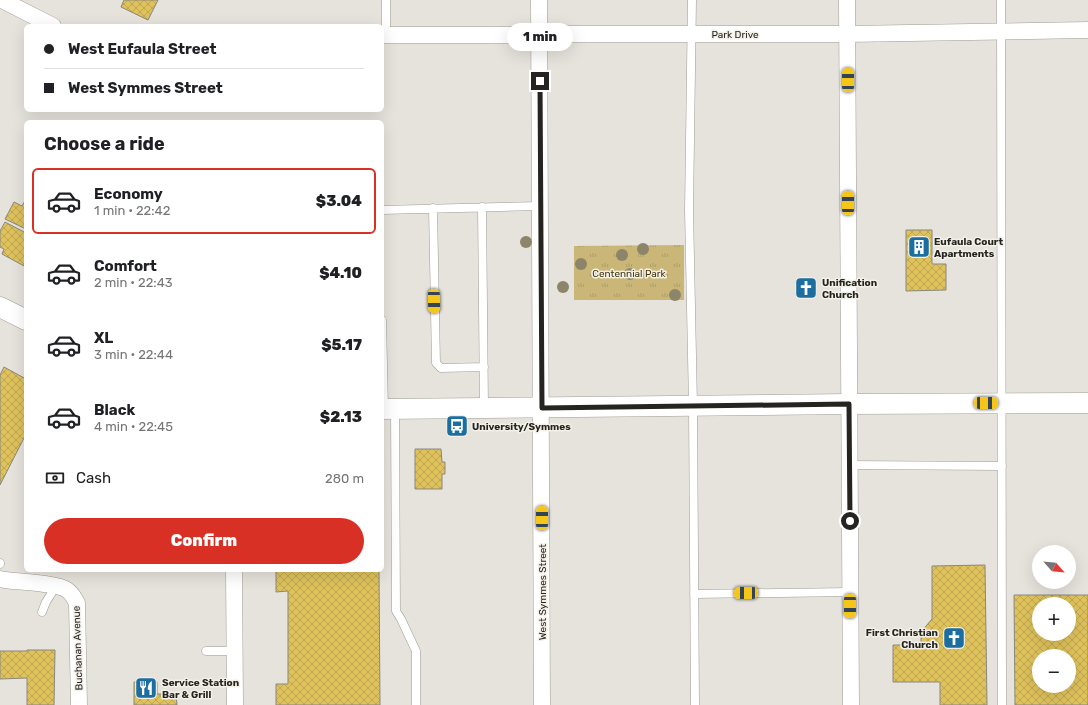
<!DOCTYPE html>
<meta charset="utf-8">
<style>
body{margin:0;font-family:Rubik,sans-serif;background:#f2f2f2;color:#202124;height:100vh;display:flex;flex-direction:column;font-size:15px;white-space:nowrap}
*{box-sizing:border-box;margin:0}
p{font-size:13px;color:#757577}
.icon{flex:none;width:22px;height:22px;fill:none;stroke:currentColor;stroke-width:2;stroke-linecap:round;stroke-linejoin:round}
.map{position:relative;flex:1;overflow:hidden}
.side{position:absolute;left:24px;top:120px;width:360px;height:452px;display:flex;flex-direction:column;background:#fff;border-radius:6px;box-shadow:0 4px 16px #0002}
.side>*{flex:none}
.hud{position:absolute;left:24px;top:24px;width:360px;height:88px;border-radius:6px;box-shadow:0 4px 16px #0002;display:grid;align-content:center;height:88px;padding:0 20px;background:#fff}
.needle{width:26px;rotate:117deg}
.buttons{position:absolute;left:1032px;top:545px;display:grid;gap:8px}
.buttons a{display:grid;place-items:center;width:44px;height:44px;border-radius:50%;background:#fff;box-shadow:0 4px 16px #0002;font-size:20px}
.end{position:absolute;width:18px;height:18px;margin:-9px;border:5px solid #252421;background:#fff;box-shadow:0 0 0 2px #fff}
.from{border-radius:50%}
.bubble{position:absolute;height:28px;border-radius:14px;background:#fff;box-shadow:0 4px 16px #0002;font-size:13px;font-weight:800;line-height:28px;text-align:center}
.car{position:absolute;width:12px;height:24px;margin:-12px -6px;border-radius:5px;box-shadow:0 0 3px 1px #0007;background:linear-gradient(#f5c518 24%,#345 0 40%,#f5c518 0 76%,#345 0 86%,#f5c518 0)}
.hud b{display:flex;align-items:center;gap:14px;height:38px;font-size:15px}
.hud b+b{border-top:1px solid #e0e0e0}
.hud i{width:10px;height:10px;background:#202124}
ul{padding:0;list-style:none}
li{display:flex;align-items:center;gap:12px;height:66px;margin:0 8px 6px;padding:0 12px;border:2px solid transparent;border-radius:6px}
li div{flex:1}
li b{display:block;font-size:15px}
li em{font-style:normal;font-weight:800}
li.selected{border-color:#d93025}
li>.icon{width:36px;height:36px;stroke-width:1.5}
h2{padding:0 20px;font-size:18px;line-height:48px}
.pay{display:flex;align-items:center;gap:10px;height:44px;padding:0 20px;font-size:15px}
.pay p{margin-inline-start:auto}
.primary-button{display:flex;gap:8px;margin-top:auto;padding:8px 20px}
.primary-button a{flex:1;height:46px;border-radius:24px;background:#d93025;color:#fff;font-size:16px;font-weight:800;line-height:46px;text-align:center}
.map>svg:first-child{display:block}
</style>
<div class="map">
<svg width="1088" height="705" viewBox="0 0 1088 705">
<defs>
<pattern id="park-tufts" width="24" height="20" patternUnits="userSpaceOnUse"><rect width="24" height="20" fill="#cab778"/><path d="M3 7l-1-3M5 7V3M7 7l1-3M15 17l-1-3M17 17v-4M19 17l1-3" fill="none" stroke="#ad9d68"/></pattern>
<pattern id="building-cross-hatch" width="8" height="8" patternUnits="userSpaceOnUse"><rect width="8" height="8" fill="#dfc25c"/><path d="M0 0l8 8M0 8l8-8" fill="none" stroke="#bfa750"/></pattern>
</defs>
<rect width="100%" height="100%" fill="#e5e3db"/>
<path fill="url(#park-tufts)" d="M684,245V300H574V246Z"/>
<path fill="url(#building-cross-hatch)" stroke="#898780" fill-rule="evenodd" d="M124,0H158L148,20L121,7Z
M26,199V229L5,219L14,202L22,206Z
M5,222L26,233V267L2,254L4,249L0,247V231Z
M906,230H932V264H946V290L906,291Z
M4,367L26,379V434L0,485V375Z
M415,449H441L442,462H445V474H442V489H415Z
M985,565L987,705H940V682H893V645H921V632L932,619V566Z
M276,570H379L380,705H276V684H288V591L276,592Z
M1014,595H1088V705H1015ZM1039,604H1069V634H1039ZM1039,656H1069V686H1039Z
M27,650H55L54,705H27V678L0,679V651H27Z
M134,682H157V694H176L177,705H134Z"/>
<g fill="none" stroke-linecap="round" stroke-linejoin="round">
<g stroke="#9f9d95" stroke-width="9">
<path id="service" d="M386,0V35
M692,0L689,210L693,405L695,705
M1001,0L1002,705
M482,207L484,408
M433,208L436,363L441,368L484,367
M382,210L540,206
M382,320L384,409
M395,409L396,611L401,619L416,651V705
M849,465L1002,466
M0,564V563
M694,594L850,592
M42,612L46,602L56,586
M206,651H235"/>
</g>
<g stroke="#9f9d95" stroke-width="17">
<path id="minor" d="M2,0L53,26
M539,0L542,705
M847,0L851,705
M382,35H509L539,34H847L1088,30
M234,570L235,705
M0,579L5,580C18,582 58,583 67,590C72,593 74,598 77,603L79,705"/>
</g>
<g stroke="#9f9d95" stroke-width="21">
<path id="tertiary" d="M0,307L26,320
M382,409L849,404L1088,403"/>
</g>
<use href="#service" stroke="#fff" stroke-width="8"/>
<use href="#minor" stroke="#fff" stroke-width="16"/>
<use href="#tertiary" stroke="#fff" stroke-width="20"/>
</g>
<g fill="#8c8569">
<circle cx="526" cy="242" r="6"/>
<circle cx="643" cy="249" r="6"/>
<circle cx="622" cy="255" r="6"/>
<circle cx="581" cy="264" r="6"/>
<circle cx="630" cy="274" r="6"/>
<circle cx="563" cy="287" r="6"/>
<circle cx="675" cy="295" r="6"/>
</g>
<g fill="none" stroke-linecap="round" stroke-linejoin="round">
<path stroke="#252421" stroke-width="5" d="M540,81L542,408L849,404L850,521"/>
</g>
<defs>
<g id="building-square" transform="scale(1.15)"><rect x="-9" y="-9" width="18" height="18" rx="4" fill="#1d6ea0" stroke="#f3f0e8"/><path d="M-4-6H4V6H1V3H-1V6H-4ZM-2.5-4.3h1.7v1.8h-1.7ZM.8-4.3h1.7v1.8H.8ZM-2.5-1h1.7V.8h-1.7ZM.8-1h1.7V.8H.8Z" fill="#fff"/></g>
<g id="church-square" transform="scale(1.15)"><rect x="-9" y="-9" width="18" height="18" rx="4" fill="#1d6ea0" stroke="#f3f0e8"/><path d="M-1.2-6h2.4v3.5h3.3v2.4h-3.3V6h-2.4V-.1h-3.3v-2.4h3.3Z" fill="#fff"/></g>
<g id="bus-square" transform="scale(1.15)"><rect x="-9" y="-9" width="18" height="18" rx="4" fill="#1d6ea0" stroke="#f3f0e8"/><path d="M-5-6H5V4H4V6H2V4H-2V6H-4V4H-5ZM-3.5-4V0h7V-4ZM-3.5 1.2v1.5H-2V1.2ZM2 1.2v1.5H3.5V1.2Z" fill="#fff"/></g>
<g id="restaurant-square" transform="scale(1.15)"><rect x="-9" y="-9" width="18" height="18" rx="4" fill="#1d6ea0" stroke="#f3f0e8"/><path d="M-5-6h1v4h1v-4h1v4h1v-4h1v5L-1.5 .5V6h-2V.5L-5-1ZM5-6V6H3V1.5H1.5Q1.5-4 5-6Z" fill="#fff"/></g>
</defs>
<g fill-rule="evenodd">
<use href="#building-square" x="919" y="247"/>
<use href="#church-square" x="806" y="288"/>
<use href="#bus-square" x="457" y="426"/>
<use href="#church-square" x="954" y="638"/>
<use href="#restaurant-square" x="146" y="688"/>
</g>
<g text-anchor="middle" stroke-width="3" stroke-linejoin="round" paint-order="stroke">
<g font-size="10" fill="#252421" stroke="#f3f0e8">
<text x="735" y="38">Park Drive</text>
<text transform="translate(542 592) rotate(-90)" y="4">West Symmes Street</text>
<text transform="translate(77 648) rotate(-92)" y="4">Buchanan Avenue</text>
</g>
<g font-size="10" font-weight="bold" fill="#252421" stroke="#f3f0e8" text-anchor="start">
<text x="934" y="245">Eufaula Court<tspan x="934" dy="12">Apartments</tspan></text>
<text x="822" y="286">Unification<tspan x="822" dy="12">Church</tspan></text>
<text x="472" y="430">University/Symmes</text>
<text x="938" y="636" text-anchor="end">First Christian<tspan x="938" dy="12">Church</tspan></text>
<text x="162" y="686">Service Station<tspan x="162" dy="12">Bar &amp; Grill</tspan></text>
</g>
<g font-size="10" fill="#44380c" stroke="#f3f0e8">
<text x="629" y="277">Centennial Park</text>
</g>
</g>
</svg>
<div class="buttons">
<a><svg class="needle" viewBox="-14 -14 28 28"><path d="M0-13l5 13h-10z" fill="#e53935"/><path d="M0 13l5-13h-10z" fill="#757577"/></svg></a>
<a>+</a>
<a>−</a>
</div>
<i class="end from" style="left:850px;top:521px"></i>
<i class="end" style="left:540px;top:81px"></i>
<div class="bubble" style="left:507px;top:23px;width:66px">1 min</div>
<i class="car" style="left:848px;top:80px;rotate:0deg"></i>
<i class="car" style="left:848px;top:203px;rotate:0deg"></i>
<i class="car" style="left:434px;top:301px;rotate:179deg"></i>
<i class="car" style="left:986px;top:403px;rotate:90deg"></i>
<i class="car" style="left:542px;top:518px;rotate:0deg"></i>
<i class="car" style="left:746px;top:593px;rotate:269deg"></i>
<i class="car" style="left:850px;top:606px;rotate:180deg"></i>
<div class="hud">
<b><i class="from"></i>West Eufaula Street</b>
<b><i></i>West Symmes Street</b>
</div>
<section class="side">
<h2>Choose a ride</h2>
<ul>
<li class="selected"><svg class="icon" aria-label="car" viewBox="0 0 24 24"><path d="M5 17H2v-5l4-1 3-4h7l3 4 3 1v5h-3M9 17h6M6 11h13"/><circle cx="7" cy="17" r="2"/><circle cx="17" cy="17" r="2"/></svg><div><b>Economy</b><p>1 min · 22:42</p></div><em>$3.04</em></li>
<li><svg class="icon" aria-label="car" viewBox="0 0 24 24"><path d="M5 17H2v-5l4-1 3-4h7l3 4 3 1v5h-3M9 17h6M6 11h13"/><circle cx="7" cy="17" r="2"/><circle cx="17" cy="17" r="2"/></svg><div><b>Comfort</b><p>2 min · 22:43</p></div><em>$4.10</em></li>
<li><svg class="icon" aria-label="car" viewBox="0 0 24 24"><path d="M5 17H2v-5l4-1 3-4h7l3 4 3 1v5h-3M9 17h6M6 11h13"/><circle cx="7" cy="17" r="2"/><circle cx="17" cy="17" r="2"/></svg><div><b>XL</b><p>3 min · 22:44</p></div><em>$5.17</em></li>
<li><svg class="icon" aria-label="car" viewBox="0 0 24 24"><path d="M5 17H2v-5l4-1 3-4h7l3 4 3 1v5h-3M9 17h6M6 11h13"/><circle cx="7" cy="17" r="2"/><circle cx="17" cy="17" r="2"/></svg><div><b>Black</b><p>4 min · 22:45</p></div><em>$2.13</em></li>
</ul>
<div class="pay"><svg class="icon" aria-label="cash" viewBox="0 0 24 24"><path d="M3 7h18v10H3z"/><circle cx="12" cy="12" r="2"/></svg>Cash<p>280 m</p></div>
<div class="primary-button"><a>Confirm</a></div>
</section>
</div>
